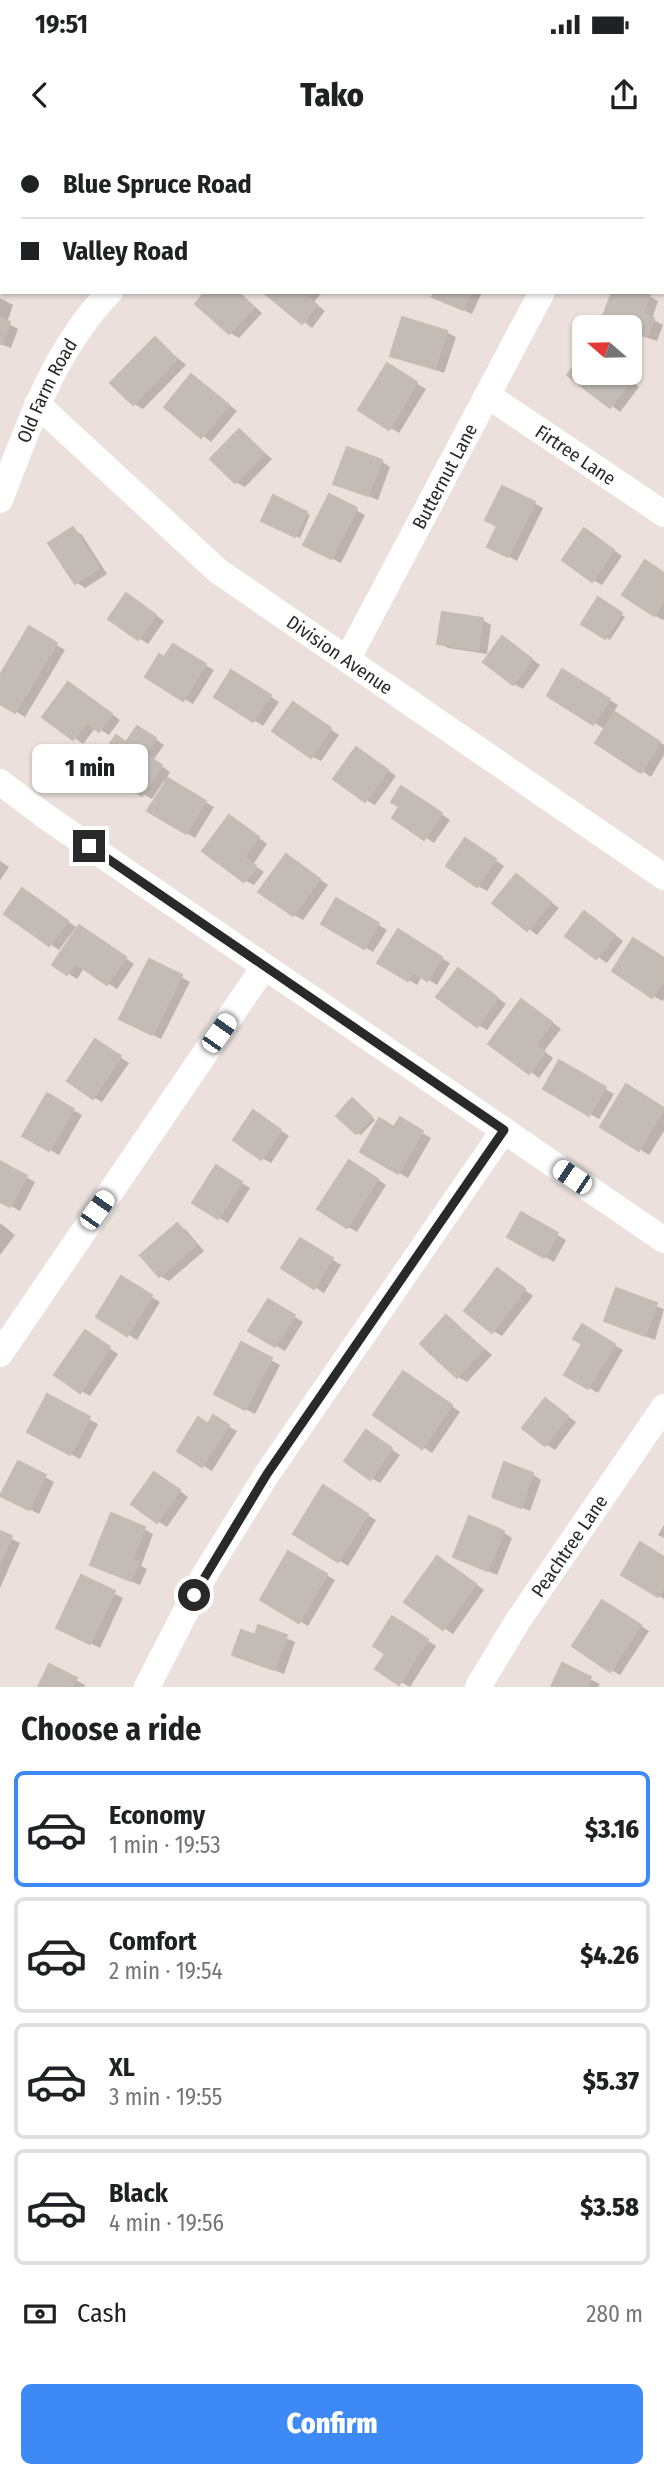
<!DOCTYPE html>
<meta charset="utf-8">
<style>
body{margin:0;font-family:"Fira Sans Condensed",sans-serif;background:#f6f6f6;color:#202124;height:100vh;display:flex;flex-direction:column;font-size:26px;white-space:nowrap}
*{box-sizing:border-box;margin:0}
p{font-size:23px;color:#757577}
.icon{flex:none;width:38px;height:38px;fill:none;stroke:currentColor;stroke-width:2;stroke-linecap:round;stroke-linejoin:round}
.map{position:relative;height:1547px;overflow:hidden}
.sheet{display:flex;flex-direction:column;background:#fff;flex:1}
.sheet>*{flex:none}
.guide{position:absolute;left:0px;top:0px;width:665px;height:154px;box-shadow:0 2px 5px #0004;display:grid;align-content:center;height:154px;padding:0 21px;background:#fff}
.needle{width:46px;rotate:290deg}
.tools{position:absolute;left:572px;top:175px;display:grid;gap:14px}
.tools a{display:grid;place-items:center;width:70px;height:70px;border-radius:10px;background:#fff;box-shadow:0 2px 5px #0004;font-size:35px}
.end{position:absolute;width:32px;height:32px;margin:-16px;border:9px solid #292929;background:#fff;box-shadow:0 0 0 4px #fff}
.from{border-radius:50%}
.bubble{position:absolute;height:49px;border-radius:10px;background:#fff;box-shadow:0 2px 5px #0004;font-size:23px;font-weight:800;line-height:49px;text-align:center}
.car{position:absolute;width:21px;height:42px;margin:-21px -10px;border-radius:9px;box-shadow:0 0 5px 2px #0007;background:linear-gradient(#fff 24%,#345 0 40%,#fff 0 76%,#345 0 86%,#fff 0)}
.guide b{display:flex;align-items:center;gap:24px;height:66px;font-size:26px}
.guide b+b{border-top:2px solid #e0e0e0}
.guide i{width:18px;height:18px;background:#202124}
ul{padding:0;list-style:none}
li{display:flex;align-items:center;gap:21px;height:116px;margin:0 14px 10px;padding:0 7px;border:4px solid #e0e0e0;border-radius:10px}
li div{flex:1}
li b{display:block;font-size:26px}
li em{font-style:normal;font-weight:800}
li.on{border-color:#3d89f5}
li>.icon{width:63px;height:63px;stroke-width:1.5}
h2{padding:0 21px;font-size:32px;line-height:84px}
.pay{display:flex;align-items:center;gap:18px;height:77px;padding:0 21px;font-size:26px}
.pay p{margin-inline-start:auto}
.button{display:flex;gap:14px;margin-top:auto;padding:14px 21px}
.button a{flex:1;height:80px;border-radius:10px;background:#3d89f5;color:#fff;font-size:28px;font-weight:800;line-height:80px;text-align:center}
.status{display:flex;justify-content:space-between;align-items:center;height:49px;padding:0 35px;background:#fff;direction:ltr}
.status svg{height:19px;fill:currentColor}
header{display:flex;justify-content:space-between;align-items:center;height:91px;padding:0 21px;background:#fff;font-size:32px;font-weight:800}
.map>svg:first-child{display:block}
</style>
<div class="status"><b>19:51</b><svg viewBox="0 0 49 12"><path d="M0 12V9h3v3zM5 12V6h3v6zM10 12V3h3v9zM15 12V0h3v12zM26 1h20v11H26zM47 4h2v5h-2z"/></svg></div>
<header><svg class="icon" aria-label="back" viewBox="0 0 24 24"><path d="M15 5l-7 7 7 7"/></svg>Tako<svg class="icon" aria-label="share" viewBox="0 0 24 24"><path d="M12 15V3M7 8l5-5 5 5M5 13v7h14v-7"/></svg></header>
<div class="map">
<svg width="664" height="1547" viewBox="0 0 664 1547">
<rect width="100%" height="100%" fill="#ebe0db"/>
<path fill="#0003" d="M23,0H62L63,2H24Z
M369,0H399L403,2H369Z
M521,0H538L542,2H520Z
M663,88H664V143H663Z
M2,105V144L0,142Z
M207,152H239L262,173L239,198L230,193Z
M266,152H322L314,162L325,171L312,188Z
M435,152H482L472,174L443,161Z
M613,152H641L658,161L652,179L663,185L657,201L630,192V187H618L603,180Z
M0,158L13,165L7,183L18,189L11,208L0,204Z
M446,192L456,197L444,233L392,215Z
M155,199L186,225L143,269L134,264Z
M584,215V233H621L639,247L620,272L570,234Z
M387,226L426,249L399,293L360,270Z
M192,236L237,271L211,302L167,267Z
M239,291L272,319L245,347L236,342Z
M381,321L390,327L378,360L336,343Z
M330,356L365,375L341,423L315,410Z
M273,358L310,375L300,398L267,383Z
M534,363L543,368L517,421L498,411Z
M73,389L82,395L107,434L85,448L76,442Z
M594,396L622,416L602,445L593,440Z
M664,434V479L663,480L654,475Z
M598,460L625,477L610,500L583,483Z
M136,461L164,481L148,504L111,479Z
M482,480L491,485L487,514L448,508L439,503Z
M29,489L65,510L25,577L0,562V538Z
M511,504L540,525L523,549L514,544Z
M173,506L214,530L193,564L148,537Z
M563,532L618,565L613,573L664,605V615L651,637L642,631L606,590L549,555Z
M241,537L279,562L263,586L216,556Z
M78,549L120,580L109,595L96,587L83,604L45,577Z
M302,569L339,595L321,621L311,616Z
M147,593L164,605L153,620L170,632L166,639L214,667L195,698L150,671L167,643L164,641L152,659L143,654L127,603Z
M366,614L396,636L375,665L366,660Z
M411,653L450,680L434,703L394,677Z
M239,683L267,704L243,739Z
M475,706L504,726L487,751L478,746Z
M0,721L9,727L0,740Z
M295,722L328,745L303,780L294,775Z
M257,727L264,732L254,745L246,741Z
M516,736L559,768L537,795L495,763Z
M32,756L76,787L59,810L6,773Z
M337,760L387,790L373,812L323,783Z
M593,778L623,801L607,823L567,796Z
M398,792L450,823L437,845L422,836L417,845L380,822Z
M89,793L134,824L117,849L84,828L77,839L54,824Z
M664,820V859L662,861L653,856Z
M467,835L506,864L487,890L478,885Z
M181,837L190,842L161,899L130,883Z
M531,866L561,889L544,911L553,918L539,938L491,903Z
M105,907L129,923L102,962L93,957Z
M560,922L614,954L599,979L545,948Z
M627,947L664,969V991L649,1015L603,986Z
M48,955L82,975L59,1015L24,995Z
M356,963L375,980L361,995L357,993Z
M262,978L289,996L271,1023L262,1018Z
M400,980L431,998L408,1038L362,1012L395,989Z
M1,1023L35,1042L20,1071L0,1060Z
M358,1027L386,1045L357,1092L348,1087Z
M217,1028L250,1048L228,1083L195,1063Z
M522,1074L566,1100L554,1122L509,1096Z
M0,1083L15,1095L0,1115Z
M177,1085L186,1090L204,1111L169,1141L160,1136L142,1115Z
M301,1100L341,1125L324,1153L284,1128Z
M507,1136L533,1156L502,1196L493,1191Z
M122,1138L160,1162L137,1200L99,1176Z
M617,1151L664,1169L655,1200L606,1180Z
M268,1161L303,1182L285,1211L251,1191Z
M447,1177L492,1215L467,1242L458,1237Z
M582,1187L623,1210L598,1253L566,1234L585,1203Z
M94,1198L118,1214L90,1256L81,1251Z
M271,1220L280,1225L255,1274L225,1259Z
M413,1239L460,1272L432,1313L375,1275Z
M48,1257L98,1284L80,1319L30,1292Z
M546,1260L576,1282L555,1310L546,1304Z
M214,1278L237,1291L212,1331L179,1311Z
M375,1298L400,1315L380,1343L371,1338Z
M19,1323L54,1342L39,1374L9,1359Z
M532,1334L541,1340L530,1371L494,1356Z
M164,1339L188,1357L167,1387L158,1381Z
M323,1348L376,1380L348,1426L295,1393Z
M664,1385V1398L658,1395Z
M144,1389L153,1394L141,1426L147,1429L140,1445L92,1424Z
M503,1392L512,1398L497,1435L464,1421Z
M0,1393L20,1403L0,1448Z
M289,1413L335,1440L308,1486L262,1459Z
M664,1419V1459L623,1434Z
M447,1423L484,1450L453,1494L444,1488Z
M82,1438L123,1458L100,1508L67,1492Z
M612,1467L649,1491L620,1535L611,1530Z
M402,1484L436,1506L410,1547L378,1529Z
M259,1487L295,1502L284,1534L234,1514L256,1497Z
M50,1526L85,1545L84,1547H39Z
M563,1526L600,1544L598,1547H553Z"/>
<path fill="#c3bcb6" stroke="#c6bcb4" stroke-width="2" d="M205,152H237L254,167L229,194L195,164Z
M263,152H308L306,156L317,165L302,184Z
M434,152H470L463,170L432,157Z
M612,152L650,154L643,174L654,178L647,197L630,191V187L601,181Z
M402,177L447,191L435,229L390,216Z
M0,178L10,182L2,204H0Z
M155,197L177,219L133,265L110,243Z
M584,212V233H621L631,240L610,268L567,235Z
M387,223L417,242L389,290L358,270Z
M191,234L229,265L201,298L164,267Z
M239,289L264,313L235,343L210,319Z
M347,307L382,320L368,356L333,344Z
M502,346L535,362L508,417L487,407L497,386L485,380Z
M329,354L357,368L331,419L303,405Z
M273,355L307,372L295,397L261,381Z
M73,387L99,428L75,444L48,403Z
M584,388L614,410L592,442L562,420Z
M645,420L664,433V461L654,476L622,455Z
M126,453L156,475L138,500L108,479Z
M598,457L622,473L605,499L581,484Z
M442,472L483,478L478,510L437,504Z
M29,486L57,503L15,573L0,564V535Z
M502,496L532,519L513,545L483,522Z
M173,504L206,524L183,561L145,537L159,514L164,517Z
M562,529L610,559L593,585L547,556Z
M231,530L271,555L253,582L214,557Z
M68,542L112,574L99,592L87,582L73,600L42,577Z
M293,562L331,588L311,618L272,591Z
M615,572L660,602L641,633L595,603Z
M137,586L156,598L145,614L162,625L142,656L96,624L116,595L126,602Z
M356,607L388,630L365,662L333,639Z
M168,638L206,661L186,694L147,671Z
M401,646L442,673L424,700L392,678L399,667L391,662Z
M229,675L259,697L244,717L256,726L244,742L202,711Z
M465,698L496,719L477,747L446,726Z
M286,714L320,739L293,776L258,752Z
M516,734L551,762L527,791L492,763Z
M22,748L68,781L49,806L4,774Z
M336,758L379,783L364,809L321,784Z
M584,771L615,795L596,819L565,796Z
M79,785L126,817L107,845L75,823L67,835L52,825Z
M398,789L442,817L427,841L413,832L408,841L377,823Z
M633,798L664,818V840L652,858L612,831Z
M149,819L182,835L152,895L119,879Z
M458,828L498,858L477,887L436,857Z
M521,859L552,882L536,905L545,912L529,934L488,904Z
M95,899L121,916L93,959L67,941Z
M559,920L606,947L589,976L543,949Z
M626,944L664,968L639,1011L600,987Z
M47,953L74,969L49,1011L22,996Z
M352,958L372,977L356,994L336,976Z
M253,970L281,990L261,1020L233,1000Z
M400,977L423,991L398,1034L360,1012L379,978L394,987Z
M349,1020L378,1039L347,1088L317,1069Z
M0,1021L27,1036L10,1067L0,1062Z
M216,1025L242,1042L218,1079L192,1063Z
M521,1072L558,1093L544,1118L507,1097Z
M177,1083L196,1105L159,1137L140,1115Z
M300,1098L333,1118L314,1149L281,1128Z
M497,1128L525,1149L492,1193L464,1171Z
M121,1136L152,1155L127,1196L96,1177Z
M616,1148L657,1163L645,1196L604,1181Z
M268,1159L295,1175L275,1207L248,1191Z
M446,1175L483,1209L457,1238L420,1204Z
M582,1184L615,1204L588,1249L564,1235L582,1204L573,1199Z
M85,1190L110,1207L80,1253L54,1235Z
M241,1202L272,1218L245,1270L214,1254Z
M403,1231L452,1265L422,1309L373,1275Z
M47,1254L90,1277L70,1315L27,1292Z
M545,1258L568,1276L545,1306L522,1288Z
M213,1275L229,1285L202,1327L177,1311L198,1277L208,1284Z
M366,1290L392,1308L370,1340L344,1321Z
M18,1321L46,1335L29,1370L0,1356Z
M504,1322L533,1333L521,1368L492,1357Z
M154,1332L180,1350L157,1383L131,1364Z
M323,1345L368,1374L338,1422L293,1394Z
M111,1373L145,1387L132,1420L139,1422L131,1441L90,1425Z
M469,1376L504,1391L487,1431L453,1417Z
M0,1391L12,1396L0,1423Z
M640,1402L664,1417V1447L658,1457L621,1435Z
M288,1411L327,1434L299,1483L260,1460Z
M437,1416L476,1444L443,1490L404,1462Z
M81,1435L115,1451L90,1504L56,1488Z
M602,1460L641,1485L610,1532L572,1506Z
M392,1476L428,1499L399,1545L375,1529L385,1514L373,1506Z
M258,1485L287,1495L274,1530L232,1515L241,1490L255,1495Z
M562,1523L591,1537L587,1547H551Z
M49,1524L77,1538L72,1547H38Z"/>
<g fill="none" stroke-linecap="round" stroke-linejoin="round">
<g stroke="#fff" stroke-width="26">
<path d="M139,0L141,2"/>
<path d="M285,2L286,0"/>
<path d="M621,2L622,0"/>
<path id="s1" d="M487,255L664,374"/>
<path id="s2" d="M37,264L218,431L664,737"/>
<path id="s3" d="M0,360C28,287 54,209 110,152"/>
<path id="s4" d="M347,520L542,152"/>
<path d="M0,642L45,676L664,1100"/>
<path d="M0,1214L264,827"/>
<path d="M147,1547L205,1434L267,1334L504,990"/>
<path id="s5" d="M478,1547L517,1482L664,1267"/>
</g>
</g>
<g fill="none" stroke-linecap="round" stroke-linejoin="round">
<path stroke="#292929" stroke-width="9" d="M89,706L504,990L267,1334L194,1455"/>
</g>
<g text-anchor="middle" stroke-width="7" stroke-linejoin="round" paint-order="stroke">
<g font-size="19" fill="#292929" stroke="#fff">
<text dy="7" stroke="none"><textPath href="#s3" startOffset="119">Old Farm Road</textPath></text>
<text dy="7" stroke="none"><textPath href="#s1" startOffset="107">Firtree Lane</textPath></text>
<text dy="7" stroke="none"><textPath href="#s4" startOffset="208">Butternut Lane</textPath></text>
<text dy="7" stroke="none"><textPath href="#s2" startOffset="394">Division Avenue</textPath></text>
<text dy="7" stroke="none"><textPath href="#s5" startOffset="168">Peachtree Lane</textPath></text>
</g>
</g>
</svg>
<div class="tools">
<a><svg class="needle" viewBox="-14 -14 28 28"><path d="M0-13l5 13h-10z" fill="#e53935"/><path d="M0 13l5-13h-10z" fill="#757577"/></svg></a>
</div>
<i class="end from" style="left:194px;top:1455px"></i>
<i class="end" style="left:89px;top:706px"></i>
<div class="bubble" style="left:32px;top:604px;width:116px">1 min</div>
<i class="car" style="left:219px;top:893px;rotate:35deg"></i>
<i class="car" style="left:572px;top:1037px;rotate:304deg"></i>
<i class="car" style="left:97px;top:1070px;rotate:35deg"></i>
<div class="guide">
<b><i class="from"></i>Blue Spruce Road</b>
<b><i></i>Valley Road</b>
</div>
</div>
<section class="sheet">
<h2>Choose a ride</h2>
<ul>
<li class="on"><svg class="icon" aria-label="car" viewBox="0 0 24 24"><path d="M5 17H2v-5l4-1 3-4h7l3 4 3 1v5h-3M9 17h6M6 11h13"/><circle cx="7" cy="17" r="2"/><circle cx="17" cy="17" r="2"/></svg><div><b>Economy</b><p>1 min · 19:53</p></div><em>$3.16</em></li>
<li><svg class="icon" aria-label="car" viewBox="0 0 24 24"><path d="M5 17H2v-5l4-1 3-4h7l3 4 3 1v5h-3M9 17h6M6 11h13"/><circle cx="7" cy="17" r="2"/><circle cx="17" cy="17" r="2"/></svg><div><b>Comfort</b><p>2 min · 19:54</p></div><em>$4.26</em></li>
<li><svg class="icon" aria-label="car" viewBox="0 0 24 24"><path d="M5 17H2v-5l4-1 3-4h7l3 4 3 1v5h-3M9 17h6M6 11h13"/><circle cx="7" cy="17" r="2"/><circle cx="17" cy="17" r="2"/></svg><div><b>XL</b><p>3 min · 19:55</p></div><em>$5.37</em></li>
<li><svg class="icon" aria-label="car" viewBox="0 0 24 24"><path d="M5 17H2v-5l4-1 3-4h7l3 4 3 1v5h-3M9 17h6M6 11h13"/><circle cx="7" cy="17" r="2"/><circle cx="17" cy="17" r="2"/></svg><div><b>Black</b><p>4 min · 19:56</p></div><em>$3.58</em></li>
</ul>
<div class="pay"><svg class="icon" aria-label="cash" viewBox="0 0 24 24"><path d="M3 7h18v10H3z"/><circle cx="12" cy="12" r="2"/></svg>Cash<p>280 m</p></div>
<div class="button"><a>Confirm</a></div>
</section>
